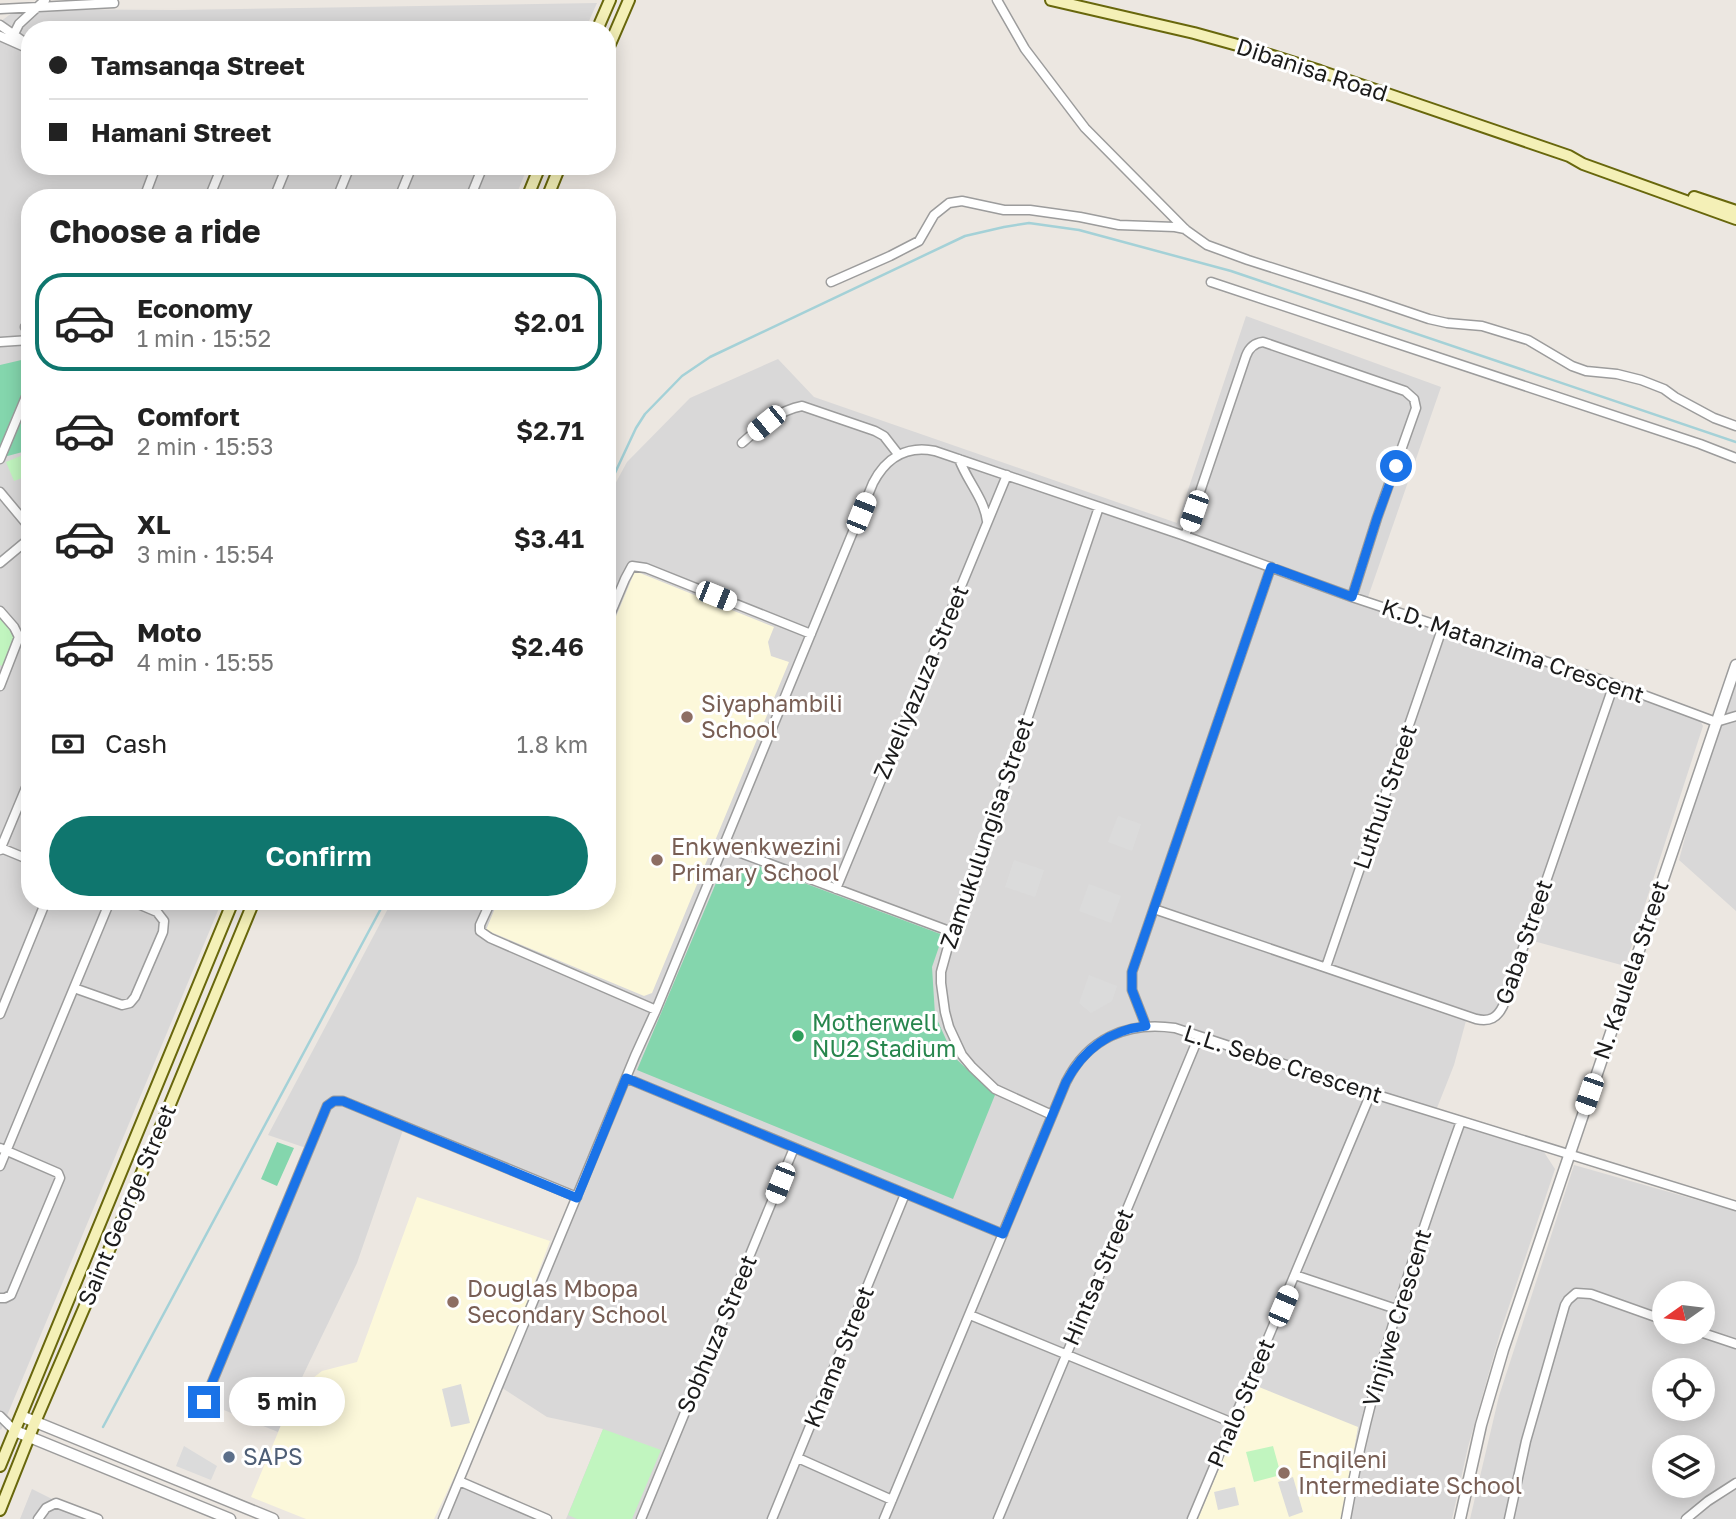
<!DOCTYPE html>
<meta charset="utf-8">
<style>
body{margin:0;font-family:"Golos Text",sans-serif;background:#f2f2f2;color:#222;height:100vh;display:flex;flex-direction:column;font-size:26px;white-space:nowrap}
*{box-sizing:border-box;margin:0}
p{font-size:23px;color:#767676}
.icon{flex:none;width:38px;height:38px;fill:none;stroke:currentColor;stroke-width:2;stroke-linecap:round;stroke-linejoin:round}
.map{position:relative;flex:1;overflow:hidden}
.sheet{position:absolute;left:21px;top:189px;width:595px;height:721px;display:flex;flex-direction:column;background:#fff;border-radius:28px;box-shadow:0 4px 18px #0003}
.sheet>*{flex:none}
.banner{position:absolute;left:21px;top:21px;width:595px;height:154px;border-radius:28px;box-shadow:0 4px 18px #0003;display:grid;align-content:center;height:154px;padding:0 28px;background:#fff}
.needle{width:46px;rotate:256deg}
.fabs{position:absolute;left:1652px;top:1281px;display:grid;gap:14px}
.fabs a{display:grid;place-items:center;width:63px;height:63px;border-radius:50%;background:#fff;box-shadow:0 4px 18px #0003;font-size:35px}
.end{position:absolute;width:32px;height:32px;margin:-16px;border:9px solid #1a73e8;background:#fff;box-shadow:0 0 0 4px #fff}
.from{border-radius:50%}
.bubble{position:absolute;height:49px;border-radius:24px;background:#fff;box-shadow:0 4px 18px #0003;font-size:23px;font-weight:600;line-height:49px;text-align:center}
.car{position:absolute;width:21px;height:42px;margin:-21px -10px;border-radius:9px;box-shadow:0 0 5px 2px #0007;background:linear-gradient(#fff 24%,#345 0 40%,#fff 0 76%,#345 0 86%,#fff 0)}
.banner b{display:flex;align-items:center;gap:24px;height:66px;font-size:26px}
.banner b+b{border-top:2px solid #e0e0e0}
.banner i{width:18px;height:18px;background:#222}
ul{padding:0;list-style:none}
li{display:flex;align-items:center;gap:21px;height:98px;margin:0 14px 10px;padding:0 14px;border:4px solid transparent;border-radius:28px}
li div{flex:1}
li b{display:block;font-size:26px}
li em{font-style:normal;font-weight:600}
li.active{border-color:#0f766e}
li>.icon{width:63px;height:63px;stroke-width:1.5}
h2{padding:0 28px;font-size:32px;line-height:84px}
.pay{display:flex;align-items:center;gap:18px;height:77px;padding:0 28px;font-size:26px}
.pay p{margin-inline-start:auto}
.button{display:flex;gap:14px;margin-top:auto;padding:14px 28px}
.button a{flex:1;height:80px;border-radius:42px;background:#0f766e;color:#fff;font-size:28px;font-weight:600;line-height:80px;text-align:center}
.map>svg:first-child{display:block}
</style>
<div class="map">
<svg width="1736" height="1519" viewBox="0 0 1736 1519">
<rect width="100%" height="100%" fill="#ece7e1"/>
<path fill="#d9d8d8" fill-rule="evenodd" d="M597,3L585,30H30V166H528L515,198H30V901H222L1,1430L0,1429V22L17,9L175,10Z
M1246,316L1441,387L1368,597L1443,626L1697,715L1703,726L1625,966L1526,939L1497,1016L1467,1017L1454,1065L1435,1113L1540,1146L1555,1169L1501,1330L1468,1447L1452,1519H566L603,1429L547,1417L499,1386L577,1198L404,1127L357,1263L295,1392L278,1432L204,1402L309,1149L268,1135L392,901H607V499L627,462L690,398L778,359L814,397L1177,523Z
M1736,665V911L1679,860L1716,722Z
M1574,1165L1736,1211V1519H1470L1499,1396ZM1664,1293H1703V1332H1664ZM1664,1370H1703V1409H1664ZM1664,1447H1703V1486H1664Z
M459,1481L547,1519H443Z
M32,1489L62,1504L98,1519H20Z"/>
<path fill="#fcf8da" d="M635,571L774,627L768,642L771,656L789,662L652,993L644,996L486,930L498,901H607V638Z
M417,1197L550,1241L488,1406L434,1519H306L251,1497L295,1392L322,1371L357,1362Z
M1254,1385L1358,1427L1342,1519H1198Z"/>
<path fill="#c1f5bf" d="M30,452V475L14,481L6,462Z
M0,616L16,636L4,667L0,665Z
M603,1429L661,1450L632,1519H577L568,1515Z
M1273,1446L1281,1475L1254,1482L1246,1452Z"/>
<path fill="#84d6ad" d="M30,358V450L0,458V365Z
M756,865L943,935L932,967L935,1015L954,1057L995,1095L953,1199L637,1070L716,883Z
M277,1142L294,1148L277,1186L261,1179Z"/>
<path fill="#dbdbdb" d="M1118,816L1141,824L1132,851L1108,842Z
M1014,860L1044,870L1035,897L1005,887Z
M1089,884L1121,896L1111,923L1079,911Z
M1089,975L1117,986L1112,1001L1091,1013L1079,1003Z
M461,1384L470,1423L451,1427L442,1389Z
M184,1446L217,1466L211,1480L176,1466Z
M1293,1477L1303,1512L1289,1517L1278,1482Z
M1235,1487L1239,1505L1218,1510L1214,1492Z"/>
<g fill="none" stroke-linecap="round" stroke-linejoin="round">
<path stroke="#a4d1d7" stroke-width="2.5" d="M607,490L636,428L645,414L682,376L710,357L965,236L1004,227L1029,223L1079,230L1231,271L1736,442
M103,1427L385,901"/>
<g stroke="#9c9c9c" stroke-width="11">
<path id="minor" d="M997,0L1025,49L1085,128L1186,230L1207,245L1248,260L1367,298L1429,319L1447,323L1482,326L1528,340L1572,366L1586,371L1617,374L1641,380L1664,389L1675,397L1714,418L1736,426
M0,9L114,3
M0,25L30,46
M14,34L19,24L45,0
M0,36L27,48
M144,198L156,166
M209,198L222,166
M274,198L287,166
M337,198L350,166
M399,198L412,166
M470,198L483,166
M831,282L890,256L919,241L934,215L949,203L962,201L1004,210H1030L1080,217L1119,225L1175,227L1185,229
M1211,282L1700,444L1736,458
M25,327H30
M0,342L30,340
M742,443C759,428 779,410 802,406L875,431L884,436L898,454
M0,459L30,387
M959,459C967,481 984,498 987,521
M0,492L30,528
M26,523L30,489
M1185,536L1246,356C1249,348 1254,343 1263,342L1405,391L1414,399L1416,408L1377,518L1352,597
M0,563L30,538
M0,611L14,627L19,637L0,686
M607,622L625,579L632,566L646,568L811,634
M722,846L952,932
M1,848L30,860
M0,850L30,778
M836,889L1007,475
M491,901L480,925V931L490,938L656,1010
M1154,909L1476,1019C1490,1022 1497,1018 1503,1006L1614,684
M1326,967L1443,626
M74,988L122,1005L130,1003L135,997L163,932L164,921L157,912L131,901
M0,1014L46,901
M1146,1026L1132,990V972L1271,567
M626,1078L1003,1234
M1052,1115L995,1089L972,1067L962,1055L949,1027L945,1012L941,983V972L952,932L1007,779L1099,507
M0,1148L58,1173L60,1178L11,1295L5,1298H0
M0,1166L110,901
M1295,1275L1396,1309
M970,1315L1233,1423
M1700,1332L1736,1344
M204,1402L327,1106L334,1101H343L577,1197
M0,1416L15,1431
M798,1458L892,1500
M459,1481L547,1519
M38,1519L46,1508L56,1503L98,1519
M443,1519L635,1056L656,1010L873,483C886,458 907,445 935,451L1185,536L1352,597L1614,684L1716,722L1736,716
M641,1519L794,1148
M772,1519L905,1194
M884,1519L1066,1082C1088,1038 1128,1021 1175,1028L1371,1093L1736,1206
M998,1519L1199,1036
M1192,1519L1371,1093
M1346,1519C1370,1382 1414,1252 1461,1121
M1509,1519L1526,1441L1555,1340L1565,1305L1568,1300L1576,1293L1591,1294L1664,1320
M1686,1519L1708,1501L1736,1483"/>
</g>
<g stroke="#9c9c9c" stroke-width="13">
<path id="tertiary" d="M21,1416L273,1519
M15,1431L230,1519
M1460,1519L1481,1425L1503,1350L1736,665"/>
</g>
<g stroke="#68670c" stroke-width="14">
<path id="secondary" d="M1051,0L1194,33L1241,46L1320,71L1569,156L1583,164L1736,219
M597,30L610,0
M607,51L629,0
M1694,197L1736,211
M527,198L540,166
M547,198L560,166
M0,1466L233,901
M0,1510L35,1422L128,1206L254,901"/>
</g>
<use href="#minor" stroke="#fff" stroke-width="8"/>
<use href="#tertiary" stroke="#fff" stroke-width="10"/>
<use href="#secondary" stroke="#f4f0b7" stroke-width="10"/>
</g>
<g fill="none" stroke-linecap="round" stroke-linejoin="round">
<path stroke="#1a73e8" stroke-width="9" d="M204,1402L327,1106L334,1101H343L577,1198L626,1078L1003,1234L1066,1082C1083,1050 1110,1030 1146,1026L1132,990V972L1271,567L1352,597L1377,518L1396,466"/>
</g>
<g fill="#8d6e63" stroke="#fff" stroke-width="2.5">
<circle cx="687" cy="717" r="7"/>
<circle cx="657" cy="860" r="7"/>
<circle cx="453" cy="1302" r="7"/>
<circle cx="1284" cy="1473" r="7"/>
</g>
<circle fill="#2e9e5b" stroke="#fff" stroke-width="2.5" cx="798" cy="1036" r="7"/>
<circle fill="#5c6f8a" stroke="#fff" stroke-width="2.5" cx="229" cy="1457" r="7"/>
<g text-anchor="middle" stroke-width="6" stroke-linejoin="round" paint-order="stroke">
<g font-size="23" fill="#1b1b1b" stroke="#fff">
<text transform="translate(1312 70) rotate(18)" y="8">Dibanisa Road</text>
<text transform="translate(1513 651) rotate(19)" y="8">K.D. Matanzima Crescent</text>
<text transform="translate(921 682) rotate(-67)" y="8">Zweliyazuza Street</text>
<text transform="translate(1385 797) rotate(-71)" y="8">Luthuli Street</text>
<text transform="translate(987 833) rotate(-71)" y="8">Zamukulungisa Street</text>
<text transform="translate(1524 942) rotate(-71)" y="8">Gaba Street</text>
<text transform="translate(1631 970) rotate(-71)" y="8">N. Kaulela Street</text>
<text transform="translate(1283 1064) rotate(18)" y="8">L.L. Sebe Crescent</text>
<text transform="translate(127 1205) rotate(-67)" y="8">Saint George Street</text>
<text transform="translate(1098 1277) rotate(-67)" y="8">Hintsa Street</text>
<text transform="translate(1397 1318) rotate(-73)" y="8">Vinjiwe Crescent</text>
<text transform="translate(717 1334) rotate(-67)" y="8">Sobhuza Street</text>
<text transform="translate(839 1357) rotate(-68)" y="8">Khama Street</text>
<text transform="translate(1241 1403) rotate(-67)" y="8">Phalo Street</text>
</g>
<g font-size="23" fill="#785e54" stroke="#fff" text-anchor="start">
<text x="701" y="712">Siyaphambili<tspan x="701" dy="26">School</tspan></text>
<text x="671" y="855">Enkwenkwezini<tspan x="671" dy="26">Primary School</tspan></text>
<text x="467" y="1297">Douglas Mbopa<tspan x="467" dy="26">Secondary School</tspan></text>
<text x="1298" y="1468">Enqileni<tspan x="1298" dy="26">Intermediate School</tspan></text>
</g>
<g font-size="23" fill="#27864d" stroke="#fff" text-anchor="start">
<text x="812" y="1031">Motherwell<tspan x="812" dy="26">NU2 Stadium</tspan></text>
</g>
<g font-size="23" fill="#4e5e75" stroke="#fff" text-anchor="start">
<text x="243" y="1465">SAPS</text>
</g>
</g>
</svg>
<div class="fabs">
<a><svg class="needle" viewBox="-14 -14 28 28"><path d="M0-13l5 13h-10z" fill="#e53935"/><path d="M0 13l5-13h-10z" fill="#767676"/></svg></a>
<a><svg class="icon" aria-label="locate" viewBox="0 0 24 24"><circle cx="12" cy="12" r="6"/><path d="M12 2v4M12 18v4M2 12h4M18 12h4"/></svg></a>
<a><svg class="icon" aria-label="layers" viewBox="0 0 24 24"><path d="M12 4l9 5-9 5-9-5zM3 14l9 5 9-5"/></svg></a>
</div>
<i class="end from" style="left:1396px;top:466px"></i>
<i class="end" style="left:204px;top:1402px"></i>
<div class="bubble" style="left:229px;top:1377px;width:116px">5 min</div>
<i class="car" style="left:766px;top:423px;rotate:231deg"></i>
<i class="car" style="left:1194px;top:511px;rotate:199deg"></i>
<i class="car" style="left:861px;top:513px;rotate:22deg"></i>
<i class="car" style="left:716px;top:596px;rotate:112deg"></i>
<i class="car" style="left:1589px;top:1094px;rotate:199deg"></i>
<i class="car" style="left:780px;top:1183px;rotate:202deg"></i>
<i class="car" style="left:1283px;top:1306px;rotate:23deg"></i>
<div class="banner">
<b><i class="from"></i>Tamsanqa Street</b>
<b><i></i>Hamani Street</b>
</div>
<section class="sheet">
<h2>Choose a ride</h2>
<ul>
<li class="active"><svg class="icon" aria-label="car" viewBox="0 0 24 24"><path d="M5 17H2v-5l4-1 3-4h7l3 4 3 1v5h-3M9 17h6M6 11h13"/><circle cx="7" cy="17" r="2"/><circle cx="17" cy="17" r="2"/></svg><div><b>Economy</b><p>1 min · 15:52</p></div><em>$2.01</em></li>
<li><svg class="icon" aria-label="car" viewBox="0 0 24 24"><path d="M5 17H2v-5l4-1 3-4h7l3 4 3 1v5h-3M9 17h6M6 11h13"/><circle cx="7" cy="17" r="2"/><circle cx="17" cy="17" r="2"/></svg><div><b>Comfort</b><p>2 min · 15:53</p></div><em>$2.71</em></li>
<li><svg class="icon" aria-label="car" viewBox="0 0 24 24"><path d="M5 17H2v-5l4-1 3-4h7l3 4 3 1v5h-3M9 17h6M6 11h13"/><circle cx="7" cy="17" r="2"/><circle cx="17" cy="17" r="2"/></svg><div><b>XL</b><p>3 min · 15:54</p></div><em>$3.41</em></li>
<li><svg class="icon" aria-label="car" viewBox="0 0 24 24"><path d="M5 17H2v-5l4-1 3-4h7l3 4 3 1v5h-3M9 17h6M6 11h13"/><circle cx="7" cy="17" r="2"/><circle cx="17" cy="17" r="2"/></svg><div><b>Moto</b><p>4 min · 15:55</p></div><em>$2.46</em></li>
</ul>
<div class="pay"><svg class="icon" aria-label="cash" viewBox="0 0 24 24"><path d="M3 7h18v10H3z"/><circle cx="12" cy="12" r="2"/></svg>Cash<p>1.8 km</p></div>
<div class="button"><a>Confirm</a></div>
</section>
</div>
